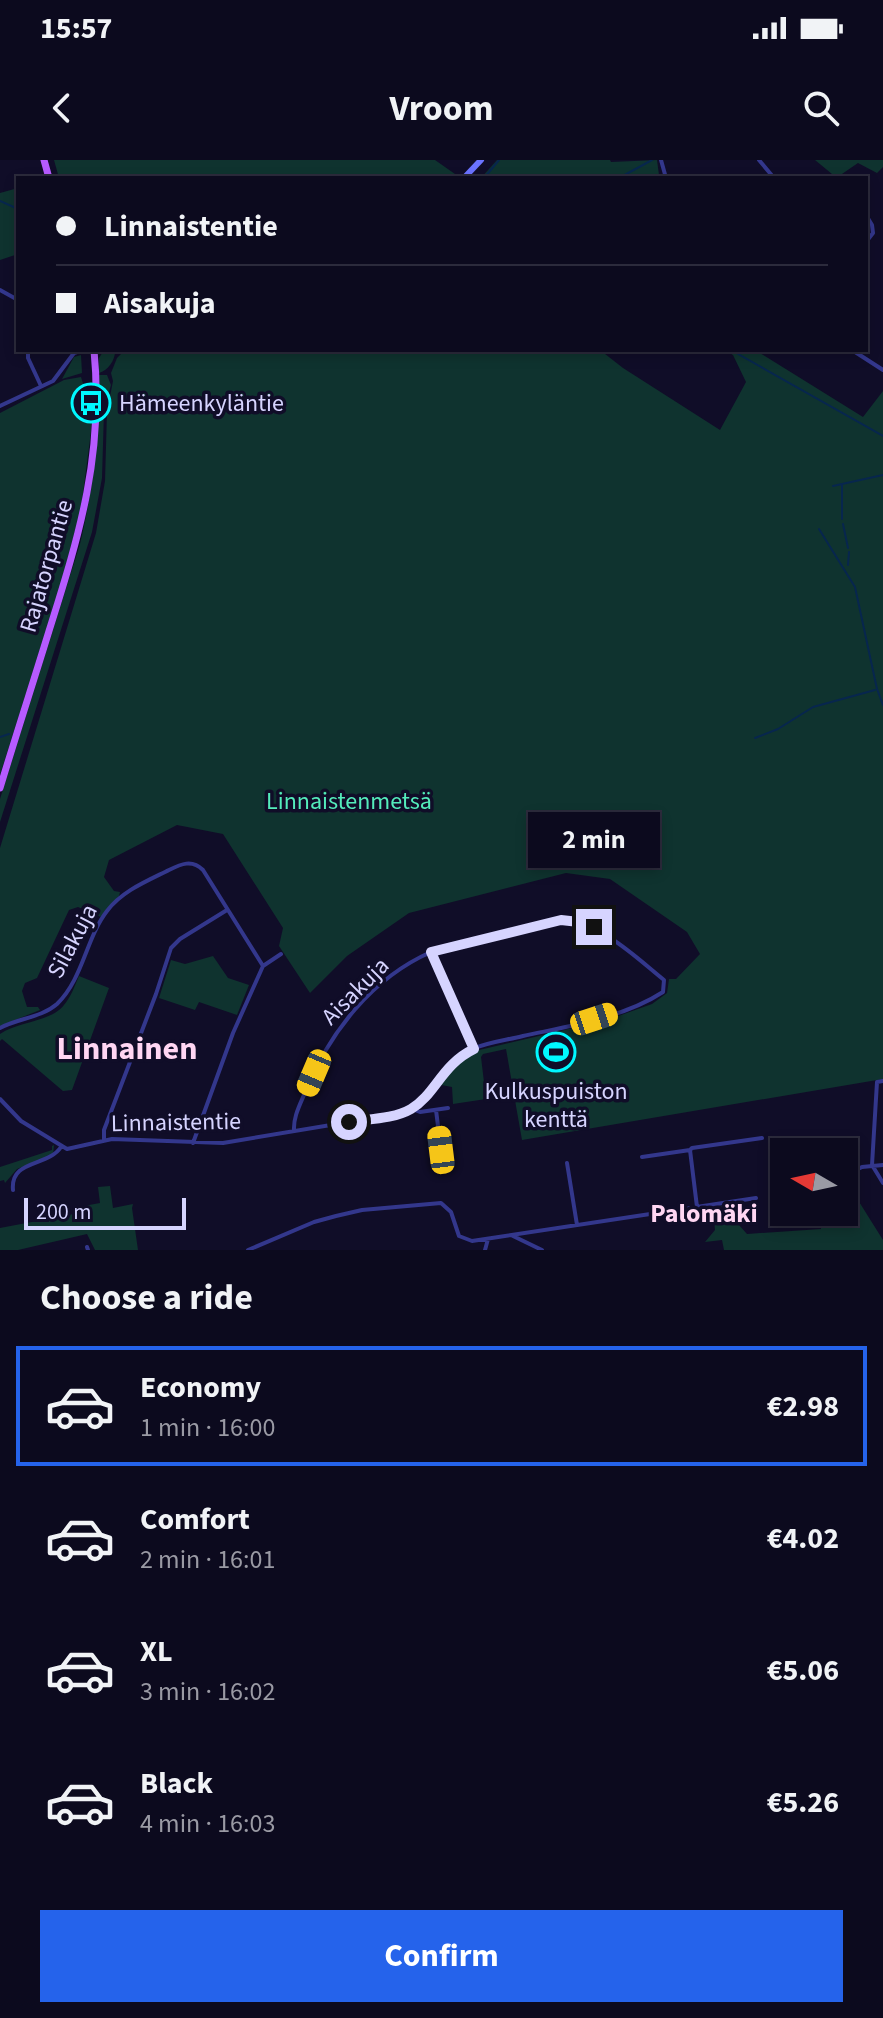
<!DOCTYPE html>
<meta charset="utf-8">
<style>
body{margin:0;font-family:"Source Sans 3",sans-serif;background:#151327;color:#f1f3f6;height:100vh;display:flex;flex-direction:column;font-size:30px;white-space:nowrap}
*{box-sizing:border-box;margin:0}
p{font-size:26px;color:#9a9aa4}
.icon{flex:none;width:44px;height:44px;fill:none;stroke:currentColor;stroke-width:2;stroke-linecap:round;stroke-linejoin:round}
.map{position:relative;height:1090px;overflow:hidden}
.drawer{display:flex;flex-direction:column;background:#0c0a1e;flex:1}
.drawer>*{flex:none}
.banner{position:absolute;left:16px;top:16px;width:852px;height:176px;border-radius:0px;box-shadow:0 4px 12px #0003,0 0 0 2px #2c2b3c;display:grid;align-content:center;height:176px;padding:0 40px;background:#0c0a1e}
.needle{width:52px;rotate:279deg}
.tools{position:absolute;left:770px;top:978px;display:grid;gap:16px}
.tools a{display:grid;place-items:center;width:88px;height:88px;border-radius:0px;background:#0c0a1e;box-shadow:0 4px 12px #0003,0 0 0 2px #2c2b3c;font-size:40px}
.scale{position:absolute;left:24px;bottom:20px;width:162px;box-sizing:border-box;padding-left:8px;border:4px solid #d6d4ff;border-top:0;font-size:22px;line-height:28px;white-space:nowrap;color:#d6d4ff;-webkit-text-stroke:6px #100d28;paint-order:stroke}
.end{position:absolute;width:36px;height:36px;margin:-18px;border:10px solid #d6d4ff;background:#111;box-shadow:0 0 0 4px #111}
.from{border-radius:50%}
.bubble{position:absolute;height:56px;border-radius:0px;background:#0c0a1e;box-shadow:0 4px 12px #0003,0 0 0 2px #2c2b3c;font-size:26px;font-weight:700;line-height:56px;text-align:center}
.car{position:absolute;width:24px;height:48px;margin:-24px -12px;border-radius:10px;box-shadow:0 0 6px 2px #0007;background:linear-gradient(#f5c518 24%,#345 0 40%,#f5c518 0 76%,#345 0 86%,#f5c518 0)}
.banner b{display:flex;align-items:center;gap:28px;height:76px;font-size:30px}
.banner b+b{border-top:2px solid #2c2b3c}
.banner i{width:20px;height:20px;background:#f1f3f6}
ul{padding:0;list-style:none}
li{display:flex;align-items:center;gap:24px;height:120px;margin:0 16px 12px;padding:0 24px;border:4px solid transparent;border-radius:0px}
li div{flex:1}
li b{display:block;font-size:30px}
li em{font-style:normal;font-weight:700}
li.active{border-color:#2563eb}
li>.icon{width:72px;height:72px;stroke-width:1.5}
h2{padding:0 40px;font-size:36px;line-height:96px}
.action{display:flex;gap:16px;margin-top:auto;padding:16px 40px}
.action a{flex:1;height:92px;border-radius:0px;background:#2563eb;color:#fff;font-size:32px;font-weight:700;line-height:92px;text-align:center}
.status{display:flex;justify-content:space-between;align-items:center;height:56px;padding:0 40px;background:#0c0a1e;direction:ltr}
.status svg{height:22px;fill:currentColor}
header{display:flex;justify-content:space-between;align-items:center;height:104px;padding:0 40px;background:#0c0a1e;font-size:36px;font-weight:700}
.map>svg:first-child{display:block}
</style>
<div class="status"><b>15:57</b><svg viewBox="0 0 49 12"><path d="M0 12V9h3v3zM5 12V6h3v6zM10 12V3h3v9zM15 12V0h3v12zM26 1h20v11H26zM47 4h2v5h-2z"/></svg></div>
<header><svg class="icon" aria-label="back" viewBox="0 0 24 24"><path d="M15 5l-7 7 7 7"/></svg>Vroom<svg class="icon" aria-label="search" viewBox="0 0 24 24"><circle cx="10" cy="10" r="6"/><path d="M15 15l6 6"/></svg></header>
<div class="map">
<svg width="883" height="1090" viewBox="0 0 883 1090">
<rect width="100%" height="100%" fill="#100d28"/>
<path fill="#0f332f" d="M54,0H435L455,14L452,18H59Z
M497,0H610L611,2L657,0L659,15L649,18H481Z
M815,0H883V7L877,13L858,3L839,16L832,14Z
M18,28V94L0,100V33Z
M104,190H115C116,199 108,211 99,213V198Z
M125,190H600L623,208L720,270L746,222L733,195L724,190H755L863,257L883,231V919L522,980L506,889L483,894L481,897L486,939L453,944L452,927L436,924L454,904L475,891L607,860L652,844L667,833L669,819H676L700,794L687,772L610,719L566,713L409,753L347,796L310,833L279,786L283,768L223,674L177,665L109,700L104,717L114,731L120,732L119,736L101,757L78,747L69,750L37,818L25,823L22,831L27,847H38L40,850L0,866V688L96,373L105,321L107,252L113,221L111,213L117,198Z
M81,195L82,213L62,219L74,197Z
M99,215H107L111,225L104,251L102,318L92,372L0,662V639L80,384C94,324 99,277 99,215Z
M81,217L93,256L81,349L61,423L0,615V253L64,220Z
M213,796L228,818L249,825L237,855L199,842L195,850L159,838L171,800L185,804Z
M79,816L109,828L72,930L63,931L2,879L0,881V874C19,861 51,862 64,845C71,837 75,825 79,816Z
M54,985L53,995L17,1009L5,1023L4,1020L0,1021V1007L52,990V986Z
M846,1021L883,1080V1090H724L722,1080L705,1082L715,1070L713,1048L737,1043L739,1065L747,1074L821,1069L820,1052H844V1022Z
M110,1026L113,1048L133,1044L132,1048L138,1090H95L87,1074L18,1090H0V1068L79,1053L78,1047L100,1043L98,1027Z"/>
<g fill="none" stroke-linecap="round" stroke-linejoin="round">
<path stroke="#07264e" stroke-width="2" d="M531,16L532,18
M484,18L499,0
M619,18L652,0
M0,41L18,49
M731,190L883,276
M842,325V359
M833,326L883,315
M843,364L848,388
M819,369L855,427L877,529L883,545
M848,405L849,392
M0,577L9,574
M755,578L778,569L813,547L875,530"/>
<path stroke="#33378c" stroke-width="4" d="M661,0L666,18
M759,0L774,18
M866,55L872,65L873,73L866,82
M0,130L18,140
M28,190V198L41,226
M852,190L883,210
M0,246L53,221L74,193L83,190
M431,792L474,889
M0,868C18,858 41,858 57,844C83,819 86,778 107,751C122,731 147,721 169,710C181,704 192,699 203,710L263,806
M883,921L877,922L872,1005L883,1023
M0,939L21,961L67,989L112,979L223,983L397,954C431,945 442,903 475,888C490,882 507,880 523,876C569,866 623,858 663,832L664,820C633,795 603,764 561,760L431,792C372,818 330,872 306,930C301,943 293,956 294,971
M412,949L420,952L448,948
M436,950L441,990
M104,980V970L156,834L171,788L180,779L227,750
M193,983L233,873L263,806L281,794
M642,997L690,990
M567,1003L577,1065
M844,1016L862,1007L883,1005
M13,1030C10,999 48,1007 61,987
M697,1047L690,990L692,988L762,978
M513,1076L542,1090
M87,1087L88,1090
M248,1090L314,1062L336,1056L362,1050L441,1043L451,1052L459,1076L472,1081L756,1038
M485,1090L488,1079"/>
<path stroke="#6b73ff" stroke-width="6" d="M464,18L481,0"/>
<path stroke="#b65bff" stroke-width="7" d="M44,0L49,18
M0,628C16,575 33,523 49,471C80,373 104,294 94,190"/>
</g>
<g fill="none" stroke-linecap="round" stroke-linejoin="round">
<path stroke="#d6d4ff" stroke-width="10" d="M349,962C368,959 394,959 411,949C436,934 441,905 474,889L431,792L561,760L579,762L594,767"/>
</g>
<defs>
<g id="bus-ring" transform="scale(2)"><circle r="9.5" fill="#100d28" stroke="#00f8ff" stroke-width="1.5"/><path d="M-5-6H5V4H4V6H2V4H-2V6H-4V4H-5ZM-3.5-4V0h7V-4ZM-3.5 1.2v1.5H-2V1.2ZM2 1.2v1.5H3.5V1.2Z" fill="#00f8ff"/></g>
<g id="stadium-ring" transform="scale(2)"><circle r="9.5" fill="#100d28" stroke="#00f8ff" stroke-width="1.5"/><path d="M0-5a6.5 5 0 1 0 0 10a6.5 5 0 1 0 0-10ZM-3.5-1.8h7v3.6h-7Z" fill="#00f8ff"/></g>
</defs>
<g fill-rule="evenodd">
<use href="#bus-ring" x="91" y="243"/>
<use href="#stadium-ring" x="556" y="892"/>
</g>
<g text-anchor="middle" stroke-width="7" stroke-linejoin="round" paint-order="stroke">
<g font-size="24" fill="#d6d4ff" stroke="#100d28" text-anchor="start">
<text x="119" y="251">Hämeenkyläntie</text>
<text x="556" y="939" text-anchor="middle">Kulkuspuiston<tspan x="556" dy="28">kenttä</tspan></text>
</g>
<g font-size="24" fill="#d6d4ff" stroke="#100d28">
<text transform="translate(46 406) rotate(-74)" y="8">Rajatorpantie</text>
<text transform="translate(72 781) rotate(-62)" y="8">Silakuja</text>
<text transform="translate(355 831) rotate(-45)" y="8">Aisakuja</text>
<text transform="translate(176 962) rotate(-1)" y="8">Linnaistentie</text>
</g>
<g font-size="24" fill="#54ecbb" stroke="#100d28">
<text x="349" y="649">Linnaistenmetsä</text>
</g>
<g font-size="26" font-weight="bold" fill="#ffd6f3" stroke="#100d28">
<text x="704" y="1062">Palomäki</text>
</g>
<g font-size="32" font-weight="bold" fill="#ffd6f3" stroke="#100d28">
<text x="127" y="899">Linnainen</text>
</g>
</g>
</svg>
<div class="tools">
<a><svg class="needle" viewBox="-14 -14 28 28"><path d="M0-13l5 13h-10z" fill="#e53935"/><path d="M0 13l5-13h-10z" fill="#9a9aa4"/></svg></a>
</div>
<div class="scale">200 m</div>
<i class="end from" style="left:349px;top:962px"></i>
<i class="end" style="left:594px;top:767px"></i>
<div class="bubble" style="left:528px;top:652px;width:132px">2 min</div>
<i class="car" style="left:594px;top:859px;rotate:72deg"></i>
<i class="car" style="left:314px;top:913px;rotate:203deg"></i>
<i class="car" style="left:441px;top:990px;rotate:353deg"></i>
<div class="banner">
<b><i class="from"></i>Linnaistentie</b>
<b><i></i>Aisakuja</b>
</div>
</div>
<section class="drawer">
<h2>Choose a ride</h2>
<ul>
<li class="active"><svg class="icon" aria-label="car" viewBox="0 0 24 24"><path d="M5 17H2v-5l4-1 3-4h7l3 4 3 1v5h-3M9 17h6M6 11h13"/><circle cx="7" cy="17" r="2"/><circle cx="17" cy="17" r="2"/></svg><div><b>Economy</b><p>1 min · 16:00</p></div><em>€2.98</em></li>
<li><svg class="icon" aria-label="car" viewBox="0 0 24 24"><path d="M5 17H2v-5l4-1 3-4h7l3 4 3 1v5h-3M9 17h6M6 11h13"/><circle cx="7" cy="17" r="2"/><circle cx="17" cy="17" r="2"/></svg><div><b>Comfort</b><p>2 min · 16:01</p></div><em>€4.02</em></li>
<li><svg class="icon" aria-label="car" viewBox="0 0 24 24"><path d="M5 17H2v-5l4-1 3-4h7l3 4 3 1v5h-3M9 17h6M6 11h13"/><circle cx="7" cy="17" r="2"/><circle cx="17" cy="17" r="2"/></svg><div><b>XL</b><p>3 min · 16:02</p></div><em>€5.06</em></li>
<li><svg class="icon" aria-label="car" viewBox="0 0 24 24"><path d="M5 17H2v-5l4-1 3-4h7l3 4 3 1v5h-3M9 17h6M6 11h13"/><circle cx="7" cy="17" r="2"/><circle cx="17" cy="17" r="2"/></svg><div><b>Black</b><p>4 min · 16:03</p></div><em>€5.26</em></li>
</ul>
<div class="action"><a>Confirm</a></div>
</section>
